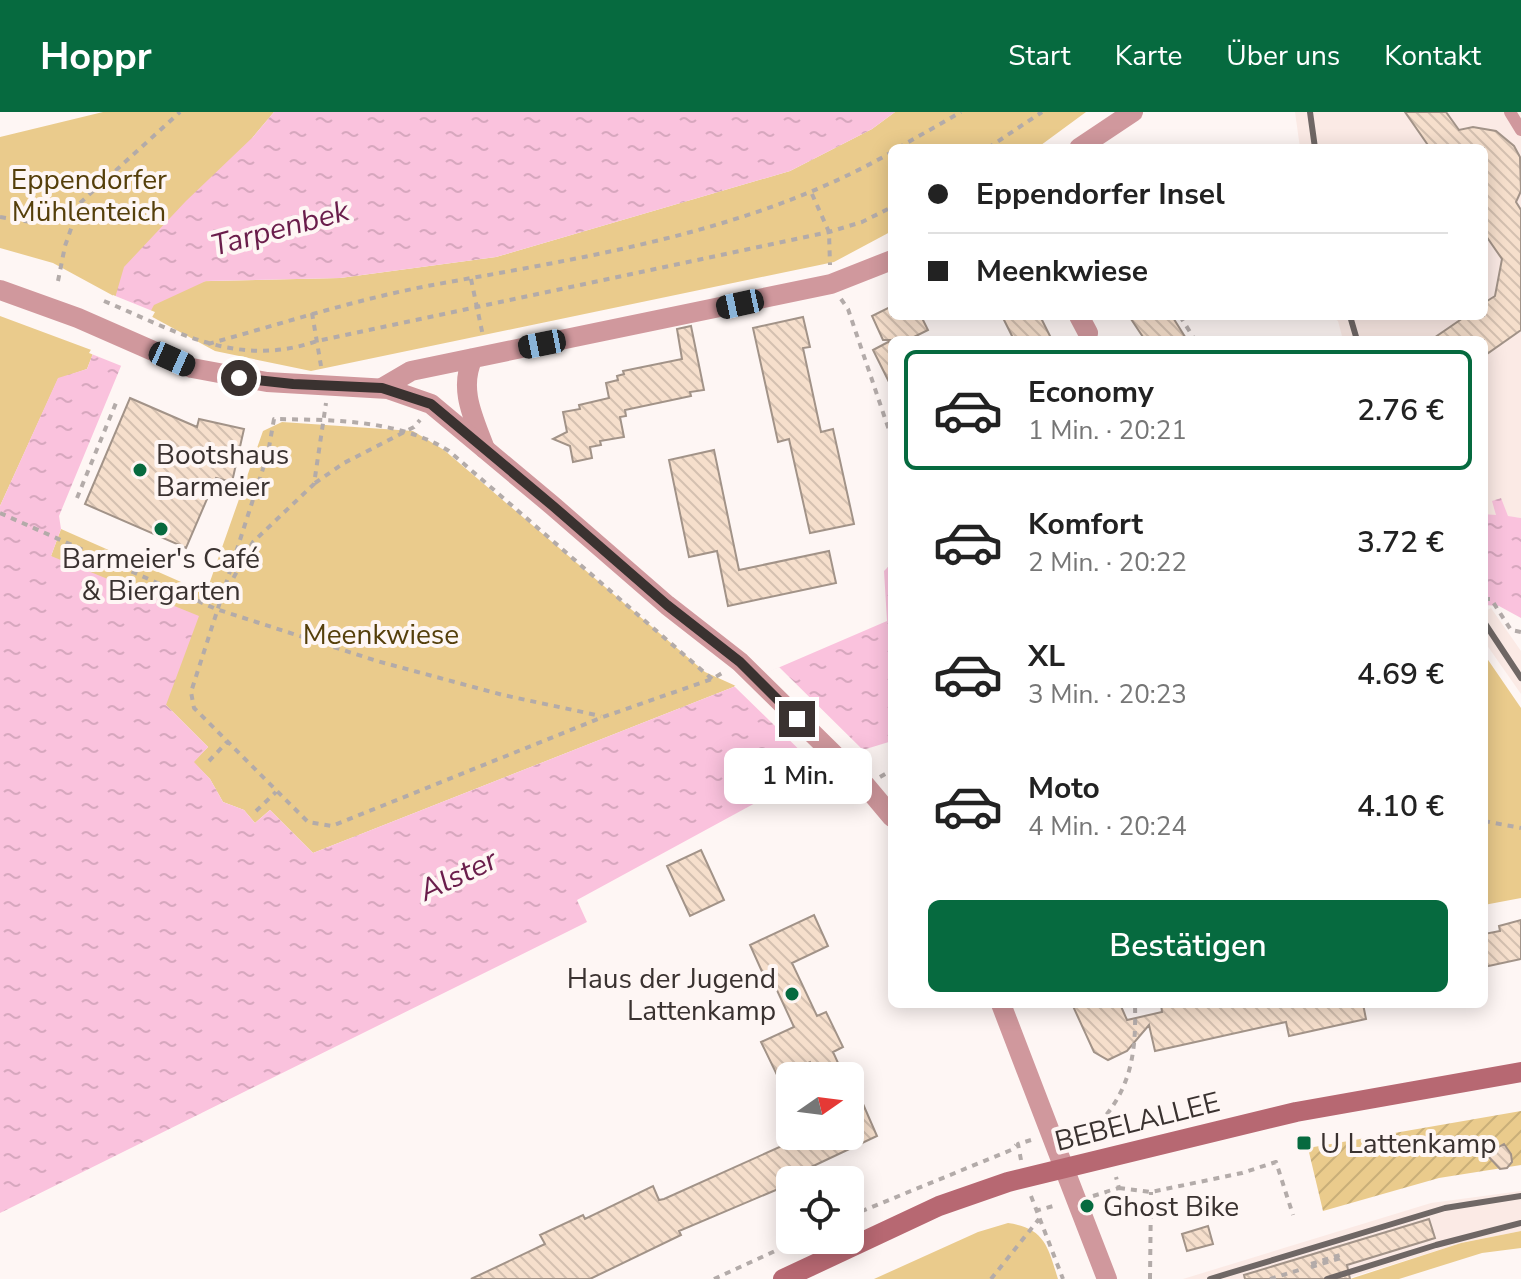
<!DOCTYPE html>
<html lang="de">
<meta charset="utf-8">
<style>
body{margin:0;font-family:"Nunito Sans",sans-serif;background:#f2f2f2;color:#222;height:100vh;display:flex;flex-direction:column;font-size:30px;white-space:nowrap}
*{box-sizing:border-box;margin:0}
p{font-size:26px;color:#767676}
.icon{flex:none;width:44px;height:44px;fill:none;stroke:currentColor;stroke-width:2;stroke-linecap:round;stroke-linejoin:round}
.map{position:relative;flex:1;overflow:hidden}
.side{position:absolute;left:888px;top:224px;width:600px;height:672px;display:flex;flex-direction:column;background:#fff;border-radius:12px;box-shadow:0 4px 20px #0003}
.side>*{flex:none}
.hud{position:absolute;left:888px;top:32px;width:600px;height:176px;border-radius:12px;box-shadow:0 4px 20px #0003;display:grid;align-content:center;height:176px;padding:0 40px;background:#fff}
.needle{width:52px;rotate:76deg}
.fabs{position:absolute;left:776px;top:950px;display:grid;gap:16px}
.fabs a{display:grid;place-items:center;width:88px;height:88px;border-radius:12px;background:#fff;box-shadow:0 4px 20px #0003;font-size:40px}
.end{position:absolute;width:36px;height:36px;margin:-18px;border:10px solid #3a3230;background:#fff;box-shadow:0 0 0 4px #fff}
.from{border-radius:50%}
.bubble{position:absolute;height:56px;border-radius:12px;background:#fff;box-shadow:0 4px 20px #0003;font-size:26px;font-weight:600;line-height:56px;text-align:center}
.car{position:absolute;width:24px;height:48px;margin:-24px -12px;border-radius:10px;box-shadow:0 0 6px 2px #0007;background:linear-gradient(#222 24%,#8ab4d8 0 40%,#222 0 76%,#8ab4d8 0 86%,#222 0)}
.hud b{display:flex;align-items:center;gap:28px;height:76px;font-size:30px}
.hud b+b{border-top:2px solid #e0e0e0}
.hud i{width:20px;height:20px;background:#222}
ul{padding:14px 0 0;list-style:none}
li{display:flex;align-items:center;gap:24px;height:120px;margin:0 16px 12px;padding:0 24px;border:4px solid transparent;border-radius:12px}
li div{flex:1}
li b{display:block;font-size:30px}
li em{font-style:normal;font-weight:600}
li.current{border-color:#066a3f}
li>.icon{width:72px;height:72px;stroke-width:1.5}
.button{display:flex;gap:16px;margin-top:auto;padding:16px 40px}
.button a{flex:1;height:92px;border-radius:12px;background:#066a3f;color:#fff;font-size:32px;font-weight:600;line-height:92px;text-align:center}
header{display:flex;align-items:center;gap:48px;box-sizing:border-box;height:112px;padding:0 40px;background:#066a3f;color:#fff}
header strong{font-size:38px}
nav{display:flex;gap:44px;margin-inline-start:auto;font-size:28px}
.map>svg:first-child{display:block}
</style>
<header>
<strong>Hoppr</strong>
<nav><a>Start</a><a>Karte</a><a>Über uns</a><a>Kontakt</a></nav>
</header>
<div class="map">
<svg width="1521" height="1167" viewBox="0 0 1521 1167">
<defs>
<pattern id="garden-furrows" width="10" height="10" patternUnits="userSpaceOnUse" patternTransform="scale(2)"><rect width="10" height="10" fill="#eacb8c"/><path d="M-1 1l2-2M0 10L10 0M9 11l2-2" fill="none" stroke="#c9af79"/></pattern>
<pattern id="water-ripples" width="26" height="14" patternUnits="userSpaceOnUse" patternTransform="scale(2)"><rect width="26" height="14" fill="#fac2dd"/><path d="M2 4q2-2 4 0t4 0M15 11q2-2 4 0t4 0" fill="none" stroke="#d7a7be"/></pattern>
<pattern id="building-back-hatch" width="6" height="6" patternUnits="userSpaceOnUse" patternTransform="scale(2)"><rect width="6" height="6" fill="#f6dfcc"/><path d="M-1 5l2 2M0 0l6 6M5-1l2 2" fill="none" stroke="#d4c0b0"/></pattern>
</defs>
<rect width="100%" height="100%" fill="#fef6f4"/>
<path fill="#fbeae5" d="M1295,0H1521V406L1484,402V228H1343L1338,209L1330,204H1484V36H1300Z
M1491,496L1521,539V582L1484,529V500Z
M1521,1079V1119L1461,1131L1346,1167H1183L1431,1091Z"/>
<path fill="#eacb8c" d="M103,0H274L253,25L168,170L340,166L496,145L790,59L872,17L895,0H1086L1037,36H892V119L834,150L311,259L215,239L53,151L0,136V25Z
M0,204L94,239L87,257L58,267L0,394Z
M282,310L413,319L444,338L705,560L736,574L313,741L270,698L255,711L244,698L223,690L210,667L193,650L208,635L166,593L51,444L61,417L206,481L263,319Z
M1484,542L1521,596V786L1484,793Z
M1008,1111C1045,1116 1048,1135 1058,1167H874L978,1120Z
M1521,1119V1136L1482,1141L1399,1167H1350L1461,1131Z"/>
<path fill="url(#garden-furrows)" d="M1521,999V1053L1439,1066L1323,1099L1308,1036Z"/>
<path fill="url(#water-ripples)" d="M274,0H895L872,17L790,59L496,145L340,166L206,169L154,193L121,254L59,404L61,417L51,444L199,504L166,593L208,635L194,650L210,667L223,690L244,698L255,711L270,698L313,741L736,574L887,509L884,459L892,451V629L866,637L816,658L577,788L587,810L0,1101V394L58,266L87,257L94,239L99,241L124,155L186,89L253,25Z
M1501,386L1508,404L1521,406V506L1499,494L1484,493V402L1496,403L1492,389Z"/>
<path fill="#fef6f4" d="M113,183L155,200L124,255L89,241L92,236H97Z
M779,555L864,639L819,657L734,574Z"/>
<path fill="url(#building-back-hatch)" stroke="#a29388" stroke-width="2" d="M1405,0H1446L1459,18L1473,15L1496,19L1514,34L1520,45L1521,79L1516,90L1521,98V218L1484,244V228H1431L1466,204H1484V191L1495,184L1502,147L1484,121V36H1430Z
M892,194V204H921L928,218L908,228H883L872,204Z
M1002,204H1040L1052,228H1014Z
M1129,204H1172L1187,228H1145Z
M803,205L810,235L803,236L821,320L833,317L854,412L810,421L789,327L778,330L753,216Z
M691,214L704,278L690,280L691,284L625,298L626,304L620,305L624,325L600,329L601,333L590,335L592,346L573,350L570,334L553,327L567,320L563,300L580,297L579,293L609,286L606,271L618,268L617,264L624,262L623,259L682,247L677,217Z
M892,228V276L873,238Z
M130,286L197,315L199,307L244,317L232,370L216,366L186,436L85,392Z
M714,338L739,458L829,439L836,471L728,494L717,439L689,445L669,348Z
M701,738L724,788L690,804L667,754Z
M814,803L828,834L792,851L817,904L826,900L843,935L833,940L844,964H816L810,950L778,965L761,930L794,915L769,861L764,864L750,833Z
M1521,808V847L1484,855V822L1500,819L1499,814Z
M1072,892H1120L1127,908L1162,900L1161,892H1363L1366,907L1289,924L1286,910L1155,939L1149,913L1127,939L1108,948L1094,940Z
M863,992L877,1024L790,1065V1072L679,1119L681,1123L590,1167H471L545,1132L540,1123L583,1103L585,1107L653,1074L659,1088L664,1087L804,1024H850V998Z
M1504,1032L1511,1042L1512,1050L1507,1056L1500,1057L1486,1042Z
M1429,1107L1435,1126L1347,1153L1350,1167H1245L1244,1163Z
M1208,1114L1213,1132L1187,1139L1182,1122Z"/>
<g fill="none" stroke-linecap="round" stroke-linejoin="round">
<path stroke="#b3aba9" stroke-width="4" stroke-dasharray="6 6" stroke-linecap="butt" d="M898,36L961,0
M988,36L1042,0
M812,82L829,120L830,153
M0,105L31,110L80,91L180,0
M471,167L483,224
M58,169L65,134L80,91
M841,187L848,197L892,327
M104,189C176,219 237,257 317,229L829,120L862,110L892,95
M312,201L321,254
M1180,204L1195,228
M208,232C284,211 360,186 438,172C593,144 754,119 892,40
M315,371L344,351L414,315L420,308
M77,386L118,286
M0,401L216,497L377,549L503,583L601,604
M222,487L253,430L314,372L326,291
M1484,487H1491L1511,518L1521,520
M712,567L449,339C398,307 332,308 274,307L268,341L191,580L194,596L308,710L332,714L603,605L712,567L724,560
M209,649L227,630
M880,665L892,658
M256,699L276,680
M1484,709L1521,716
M1071,1017L1103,1007
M1107,1025L1103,1007C1133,971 1136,936 1135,892
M1021,1048L1018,1032L1031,1028
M1119,1076L1151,1080L1242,1061L1276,1050L1293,1103
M1031,1084L1063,1167
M1093,1084L1119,1076L1116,1065
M1035,1099L1057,1093
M850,1104L1011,1038L1016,1033
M1311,1152L1343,1142
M1311,1155L1344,1145
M714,1167L799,1128
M991,1167L1039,1107
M1150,1167L1151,1080
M1270,1167L1299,1158"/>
<path stroke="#d0989d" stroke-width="12" d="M1510,0L1521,18"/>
<path stroke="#d0989d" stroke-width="20" d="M1079,36L1133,0
M1079,204L1088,221
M473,246C458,277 474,307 485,337
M382,276L411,259L831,172L892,148
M1064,1056L1107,1167"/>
<path stroke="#d0989d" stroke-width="20" d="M0,178L78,206L192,256L267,270L388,277L431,292L553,394L667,493L740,550L866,674L892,705
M1001,892L1064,1056"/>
<path stroke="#b76872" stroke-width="20" d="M783,1167L939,1094L1008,1070L1296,1000L1521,960"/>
<path stroke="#6f6765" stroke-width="6" d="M1310,0L1315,36
M1350,204L1357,228
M1484,510L1521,566
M1210,1167L1445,1096L1521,1084
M1327,1167L1436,1133L1521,1111"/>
</g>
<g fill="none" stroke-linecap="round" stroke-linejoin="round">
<path stroke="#3a3230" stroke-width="10" d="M239,266L293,272L382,276L431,292L553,394L667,493L740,550L797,607"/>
</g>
<g fill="#066a3f" stroke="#fef6f4" stroke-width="3">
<circle cx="140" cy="358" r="8"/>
<circle cx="161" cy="417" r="8"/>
<circle cx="792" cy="882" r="8"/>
<rect x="1296" y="1023" width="16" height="16" rx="4"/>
<circle cx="1087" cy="1094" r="8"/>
</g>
<g text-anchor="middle" stroke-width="8" stroke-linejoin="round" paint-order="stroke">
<g font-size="28" fill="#553f0b" stroke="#fef6f4">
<text x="89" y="77">Eppendorfer<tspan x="89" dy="32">Mühlenteich</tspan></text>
<text x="381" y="532">Meenkwiese</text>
</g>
<g font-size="28" fill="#3a3230" stroke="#fef6f4" text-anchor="start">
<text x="156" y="352">Bootshaus<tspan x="156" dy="32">Barmeier</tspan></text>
<text x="161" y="456" text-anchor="middle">Barmeier's Café<tspan x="161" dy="32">&amp; Biergarten</tspan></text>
<text x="776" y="876" text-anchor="end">Haus der Jugend<tspan x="776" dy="32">Lattenkamp</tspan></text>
<text x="1320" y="1041">U Lattenkamp</text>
<text x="1103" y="1104">Ghost Bike</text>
</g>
<g font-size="28" fill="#3a3230" stroke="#fef6f4">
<text transform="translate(1137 1009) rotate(-14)" y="10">BEBELALLEE</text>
</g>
<g font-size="30" font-style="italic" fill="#6a1d4b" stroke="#fef6f4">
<text transform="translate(280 116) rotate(-15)" y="10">Tarpenbek</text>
<text transform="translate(458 763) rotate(-25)" y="10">Alster</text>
</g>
</g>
</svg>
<div class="fabs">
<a><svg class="needle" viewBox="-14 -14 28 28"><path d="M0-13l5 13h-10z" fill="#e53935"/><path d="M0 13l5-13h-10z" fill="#767676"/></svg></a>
<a><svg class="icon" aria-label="locate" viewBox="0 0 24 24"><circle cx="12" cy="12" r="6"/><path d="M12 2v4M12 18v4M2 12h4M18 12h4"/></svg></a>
</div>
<i class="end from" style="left:239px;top:266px"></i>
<i class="end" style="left:797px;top:607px"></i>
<div class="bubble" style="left:724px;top:636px;width:148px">1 Min.</div>
<i class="car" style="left:740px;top:192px;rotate:258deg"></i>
<i class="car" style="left:542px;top:232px;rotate:259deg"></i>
<i class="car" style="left:172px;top:247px;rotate:114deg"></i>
<div class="hud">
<b><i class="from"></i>Eppendorfer Insel</b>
<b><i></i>Meenkwiese</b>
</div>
<section class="side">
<ul>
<li class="current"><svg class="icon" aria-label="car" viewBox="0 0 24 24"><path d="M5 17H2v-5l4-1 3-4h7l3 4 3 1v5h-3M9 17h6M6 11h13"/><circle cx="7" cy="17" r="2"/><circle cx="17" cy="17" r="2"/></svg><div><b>Economy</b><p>1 Min. · 20:21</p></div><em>2.76 €</em></li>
<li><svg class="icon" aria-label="car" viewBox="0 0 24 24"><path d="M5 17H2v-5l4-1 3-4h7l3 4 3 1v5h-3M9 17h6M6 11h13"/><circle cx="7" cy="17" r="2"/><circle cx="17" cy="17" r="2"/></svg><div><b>Komfort</b><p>2 Min. · 20:22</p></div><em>3.72 €</em></li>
<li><svg class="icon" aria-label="car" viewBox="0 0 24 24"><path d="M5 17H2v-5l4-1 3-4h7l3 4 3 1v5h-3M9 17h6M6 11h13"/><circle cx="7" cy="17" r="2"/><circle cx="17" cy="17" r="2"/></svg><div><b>XL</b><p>3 Min. · 20:23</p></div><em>4.69 €</em></li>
<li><svg class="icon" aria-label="car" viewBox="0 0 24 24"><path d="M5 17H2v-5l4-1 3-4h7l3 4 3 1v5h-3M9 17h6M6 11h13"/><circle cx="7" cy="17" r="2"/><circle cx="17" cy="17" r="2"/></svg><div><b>Moto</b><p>4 Min. · 20:24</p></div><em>4.10 €</em></li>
</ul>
<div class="button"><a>Bestätigen</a></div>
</section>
</div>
